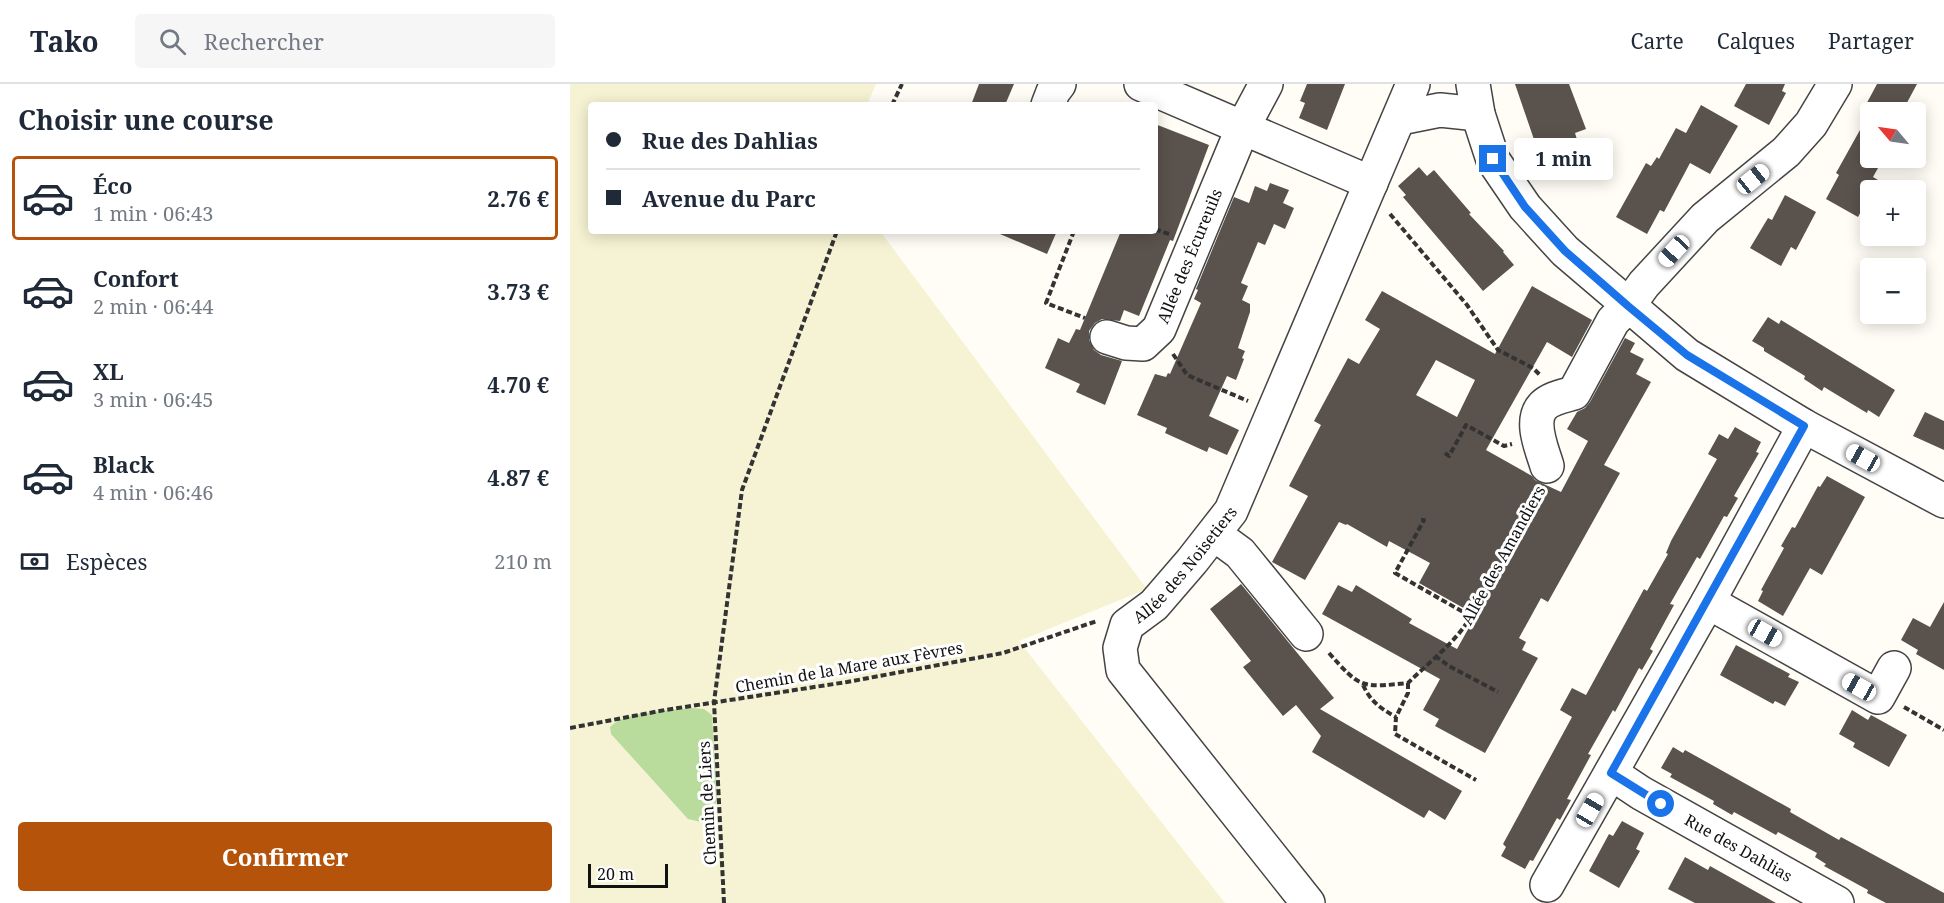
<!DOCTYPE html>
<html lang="fr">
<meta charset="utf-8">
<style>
body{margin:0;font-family:"Noto Serif",serif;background:#f6f6f7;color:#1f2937;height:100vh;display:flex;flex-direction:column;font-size:22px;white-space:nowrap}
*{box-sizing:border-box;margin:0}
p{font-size:20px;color:#747a83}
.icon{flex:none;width:33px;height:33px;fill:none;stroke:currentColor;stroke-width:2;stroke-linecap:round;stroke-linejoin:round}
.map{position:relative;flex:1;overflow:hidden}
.sheet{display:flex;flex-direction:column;background:#fff;width:570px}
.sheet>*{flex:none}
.banner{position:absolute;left:18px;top:18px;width:570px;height:132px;border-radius:6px;box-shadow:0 3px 15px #0003;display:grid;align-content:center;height:132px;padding:0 18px;background:#fff}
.needle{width:39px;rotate:299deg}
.buttons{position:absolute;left:1290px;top:18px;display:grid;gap:12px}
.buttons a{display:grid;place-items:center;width:66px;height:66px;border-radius:6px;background:#fff;box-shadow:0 3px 15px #0003;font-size:30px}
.scale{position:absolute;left:18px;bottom:15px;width:80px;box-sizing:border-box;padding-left:6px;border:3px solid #111;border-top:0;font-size:16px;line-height:21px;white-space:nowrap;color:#111;-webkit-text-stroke:4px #fff;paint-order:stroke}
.end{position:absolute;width:27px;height:27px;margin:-14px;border:8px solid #1a73e8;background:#fff;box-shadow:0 0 0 3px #fff}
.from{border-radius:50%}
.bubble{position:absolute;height:42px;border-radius:6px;background:#fff;box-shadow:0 3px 15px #0003;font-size:20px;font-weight:700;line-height:42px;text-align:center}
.car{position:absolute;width:18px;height:36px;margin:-18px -9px;border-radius:8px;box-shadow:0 0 4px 2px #0007;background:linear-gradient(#fff 24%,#345 0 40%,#fff 0 76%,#345 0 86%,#fff 0)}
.banner b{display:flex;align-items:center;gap:21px;height:57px;font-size:22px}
.banner b+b{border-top:2px solid #e0e1e3}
.banner i{width:15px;height:15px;background:#1f2937}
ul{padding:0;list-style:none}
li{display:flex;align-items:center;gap:18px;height:84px;margin:0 12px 9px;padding:0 6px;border:3px solid transparent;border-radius:6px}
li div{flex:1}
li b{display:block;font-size:22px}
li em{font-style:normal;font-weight:700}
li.current{border-color:#b45309}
li>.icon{width:54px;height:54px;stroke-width:1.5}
h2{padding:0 18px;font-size:27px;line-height:72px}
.pay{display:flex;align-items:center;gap:15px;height:66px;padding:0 18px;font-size:22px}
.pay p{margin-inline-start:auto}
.cta{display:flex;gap:12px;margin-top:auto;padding:12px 18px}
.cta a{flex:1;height:69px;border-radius:6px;background:#b45309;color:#fff;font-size:24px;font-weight:700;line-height:69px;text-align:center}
header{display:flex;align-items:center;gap:36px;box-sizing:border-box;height:84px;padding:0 30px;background:#fff;border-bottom:2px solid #e0e1e3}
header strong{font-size:28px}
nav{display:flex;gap:33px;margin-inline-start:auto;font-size:21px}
.search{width:420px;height:54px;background:#f6f6f7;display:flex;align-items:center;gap:15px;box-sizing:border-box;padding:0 21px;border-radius:6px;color:#747a83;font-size:22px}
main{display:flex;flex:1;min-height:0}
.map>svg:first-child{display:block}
</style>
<header>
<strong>Tako</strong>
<div class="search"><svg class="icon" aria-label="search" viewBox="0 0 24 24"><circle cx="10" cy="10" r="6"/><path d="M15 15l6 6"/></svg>Rechercher</div>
<nav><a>Carte</a><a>Calques</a><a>Partager</a></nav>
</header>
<main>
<section class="sheet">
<h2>Choisir une course</h2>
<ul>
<li class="current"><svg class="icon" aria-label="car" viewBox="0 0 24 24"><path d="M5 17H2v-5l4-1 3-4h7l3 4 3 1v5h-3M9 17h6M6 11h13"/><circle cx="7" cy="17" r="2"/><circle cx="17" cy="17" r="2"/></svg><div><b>Éco</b><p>1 min · 06:43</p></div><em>2.76 €</em></li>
<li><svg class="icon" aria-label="car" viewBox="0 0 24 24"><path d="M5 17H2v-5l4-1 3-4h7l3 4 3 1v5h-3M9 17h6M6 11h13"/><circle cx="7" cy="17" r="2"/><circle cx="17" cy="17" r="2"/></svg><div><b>Confort</b><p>2 min · 06:44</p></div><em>3.73 €</em></li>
<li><svg class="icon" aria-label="car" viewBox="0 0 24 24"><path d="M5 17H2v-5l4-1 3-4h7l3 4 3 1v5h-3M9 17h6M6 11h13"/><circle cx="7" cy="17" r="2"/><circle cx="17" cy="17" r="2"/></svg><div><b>XL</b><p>3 min · 06:45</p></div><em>4.70 €</em></li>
<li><svg class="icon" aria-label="car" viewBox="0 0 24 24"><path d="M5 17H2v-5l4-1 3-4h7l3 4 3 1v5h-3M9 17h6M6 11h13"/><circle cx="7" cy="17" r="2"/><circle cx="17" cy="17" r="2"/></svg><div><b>Black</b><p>4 min · 06:46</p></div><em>4.87 €</em></li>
</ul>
<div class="pay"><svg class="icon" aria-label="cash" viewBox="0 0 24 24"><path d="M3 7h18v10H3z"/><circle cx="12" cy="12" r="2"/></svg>Espèces<p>210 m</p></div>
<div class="cta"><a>Confirmer</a></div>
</section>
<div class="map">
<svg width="1374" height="819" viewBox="0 0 1374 819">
<rect width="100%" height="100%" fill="#fffdf5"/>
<path fill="#f6f3d4" d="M0,0H306L297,21H21V147H310L577,505L449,557L655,819H0Z"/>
<path fill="#b9dc9c" d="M121,624L134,625L142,631L147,717L141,735L131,738L118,735L41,650L40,643C55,627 100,627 121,624Z"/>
<path fill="#5a524d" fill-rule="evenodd" d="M409,0H444L435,21H401Z
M737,0H775L757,46L729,34L735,19L730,17Z
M945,0H999L1016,45L1005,49L1009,62L971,76Z
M1176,0H1215L1212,7L1216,9L1199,41L1164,22Z
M1307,0H1347L1332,28H1300V74L1313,75L1303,93L1308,96L1288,133L1256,115L1269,91L1266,89L1300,28H1292Z
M1131,21L1168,42L1140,90L1120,79L1094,128L1090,126L1077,150L1046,133L1076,79L1081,82L1087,73L1089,75L1106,44L1116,49Z
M585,40L639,61L603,157L600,156L569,232L554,226L550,237L532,235L525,239L519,247V256L524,266L531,271L552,277L535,321L506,308L510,300L475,284L488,254L499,259L506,245L510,246L551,147H585Z
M849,83L857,92L864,86L901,129L899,130L934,167L933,168L944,181L913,207L833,113L836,111L828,102Z
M700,99L719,106L713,119L724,124L715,145L704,140L695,161L688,158L671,199L678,202L672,216L680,220V228L668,264L675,267L672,274L674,275L666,296L657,292L639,332L669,346L657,371L639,363L637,368L595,349L597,344L567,331L585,290L596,293L598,289L600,290L617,251L631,219L624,215L628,206L626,205L664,113L679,119L685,102L697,107Z
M1215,111L1246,128L1226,166L1221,163L1211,182L1180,164L1198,134L1202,136Z
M423,147H487L477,170Z
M962,202L1022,236L1002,273L977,258L916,366L962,392L965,396L991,408L1018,357L997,345L1007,328L1015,324L1020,318L1055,254L1065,259L1060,268L1074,275L1066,290L1081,298L1034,381L1050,389L978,518L971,514L949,554L956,558L952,566L968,574L915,669L865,642L869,635L853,626L870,595L752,530L768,501L782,508L786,501L842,535L839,539L887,565L906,531L849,499L860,479L819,457L817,463L777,440L776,441L769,438L735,496L702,478L738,412L719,402L751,341L744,337L778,274L789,280L810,245L795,236L812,207L925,270ZM866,276L905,296L887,333L846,311Z
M1198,233L1209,240L1211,236L1325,306L1309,333L1298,326L1297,329L1254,303L1252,307L1234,295L1235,292L1194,267V264L1182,257Z
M1355,328L1374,337V366L1343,352Z
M1165,343L1191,358L1186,368L1189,369L1164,412L1168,414L1157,433L1154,432L1130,475L1127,473L1100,520L1104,521L1080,565L1083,567L1072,586L1069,584L1045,628L1043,626L1018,670L1021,671L997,715L1001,716L990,736L987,734L963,777L960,776L955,785L931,772L936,763L933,760L1002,633L990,626L1002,604L1016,611L1074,505L1077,507L1098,470L1096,469L1101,457L1147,375L1138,370L1149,350L1158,355Z
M1257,392L1295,413L1252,491L1240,484L1213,532L1188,517L1193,507L1191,506L1214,464L1211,462L1222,443L1225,444L1248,402L1250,403Z
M671,500L764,614L750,625L892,707L875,736L859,726L854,734L742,668L751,652L726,621L713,632L673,583L681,577L640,525Z
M1374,518V586L1346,570L1348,566L1331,556L1343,534L1360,543Z
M1166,561L1220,590L1218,593L1229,598L1215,622L1205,617L1203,620L1150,591Z
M1282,626L1298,636L1301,631L1337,651L1319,683L1283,663L1285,659L1269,650Z
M1103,663L1113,669L1115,666L1221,725L1220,728L1269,756L1271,753L1374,809V819H1316L1297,809L1298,806L1254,782L1256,780L1245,773L1247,769L1208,748L1206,751L1164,728L1162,731L1143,720L1144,717L1100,693L1102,690L1091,684Z
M1052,737L1074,749L1066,765L1070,767L1049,804L1019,787L1039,750L1043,752Z
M1115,773L1138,786L1140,782L1206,819H1125L1098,805Z"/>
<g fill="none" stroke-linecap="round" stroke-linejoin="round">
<g stroke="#444" stroke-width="36">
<g id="minor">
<path d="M571,0L801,99"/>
<path d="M903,0L908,30L923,76L955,123L995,167L1117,271L1234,342L1374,417"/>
<path d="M478,21L483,8L489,0"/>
<path d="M830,34L870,26L908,30"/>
<path id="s1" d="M537,253L556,259L573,260L589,245L673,43L696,0"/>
<path d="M977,382C972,365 959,337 973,322C981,314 994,312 1004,309L1043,237L1058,222L1074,200L1135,134L1216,68L1241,40L1265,0"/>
<path d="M644,450L670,469L736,550"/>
<path d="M1138,518L1308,613L1324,584"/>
<path id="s2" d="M1041,689L1071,709L1267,819"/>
<path d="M977,801L1138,518L1234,342"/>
<path id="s3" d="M738,819L553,586L550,564L557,541L584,521L622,477L661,427L843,0"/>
</g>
</g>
<path stroke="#333" stroke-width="4" stroke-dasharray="6 3" stroke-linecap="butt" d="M322,21L332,0
M820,130L897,221L928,266L963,284L970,291
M585,145L599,150
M504,147L476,219L515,234
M603,270L617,291L678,317
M875,369L879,372L896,341L934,362L942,360
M851,436H854L825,489L900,532
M759,569C790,604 791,604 838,599C857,580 880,563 896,540C922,501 945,451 968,409
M865,572L879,582L928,608
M838,599V609L826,633L825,650L906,696
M793,601C801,618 810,624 826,633
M1334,623L1374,646
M0,644L95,626L277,598L433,569L527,537
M154,819L144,618L172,406L267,147"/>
<use href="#minor" stroke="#fff" stroke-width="33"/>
</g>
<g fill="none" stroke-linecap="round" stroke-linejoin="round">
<path stroke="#1a73e8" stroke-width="8" d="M923,75L955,123L995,167L1058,222L1117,271L1234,342L1041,689L1091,720"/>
</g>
<g text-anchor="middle" stroke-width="6" stroke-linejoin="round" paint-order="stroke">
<g font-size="16" fill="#111" stroke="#fff">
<text dy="6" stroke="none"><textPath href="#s1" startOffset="138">Allée des Écureuils</textPath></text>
<text transform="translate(933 471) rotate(-61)" y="6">Allée des Amandiers</text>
<text dy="6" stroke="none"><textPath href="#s3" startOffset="428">Allée des Noisetiers</textPath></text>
<text transform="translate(279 583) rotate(-10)" y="6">Chemin de la Mare aux Fèvres</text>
<text transform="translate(137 719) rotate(-93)" y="6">Chemin de Liers</text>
<text dy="6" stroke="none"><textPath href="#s2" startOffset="148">Rue des Dahlias</textPath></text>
</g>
</g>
</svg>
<div class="buttons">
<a><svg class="needle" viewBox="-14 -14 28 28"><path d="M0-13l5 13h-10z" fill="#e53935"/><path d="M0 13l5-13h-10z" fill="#747a83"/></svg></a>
<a>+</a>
<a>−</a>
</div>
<div class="scale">20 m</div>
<i class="end from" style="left:1091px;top:720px"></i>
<i class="end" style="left:923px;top:75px"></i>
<div class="bubble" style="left:944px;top:54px;width:99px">1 min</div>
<i class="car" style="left:1183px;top:95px;rotate:51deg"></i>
<i class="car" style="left:1104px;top:167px;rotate:223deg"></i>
<i class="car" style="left:1293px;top:374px;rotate:299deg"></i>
<i class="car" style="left:1195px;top:549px;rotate:119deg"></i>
<i class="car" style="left:1289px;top:603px;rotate:299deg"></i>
<i class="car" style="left:1020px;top:726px;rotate:30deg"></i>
<div class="banner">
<b><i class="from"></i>Rue des Dahlias</b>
<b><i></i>Avenue du Parc</b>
</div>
</div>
</main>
